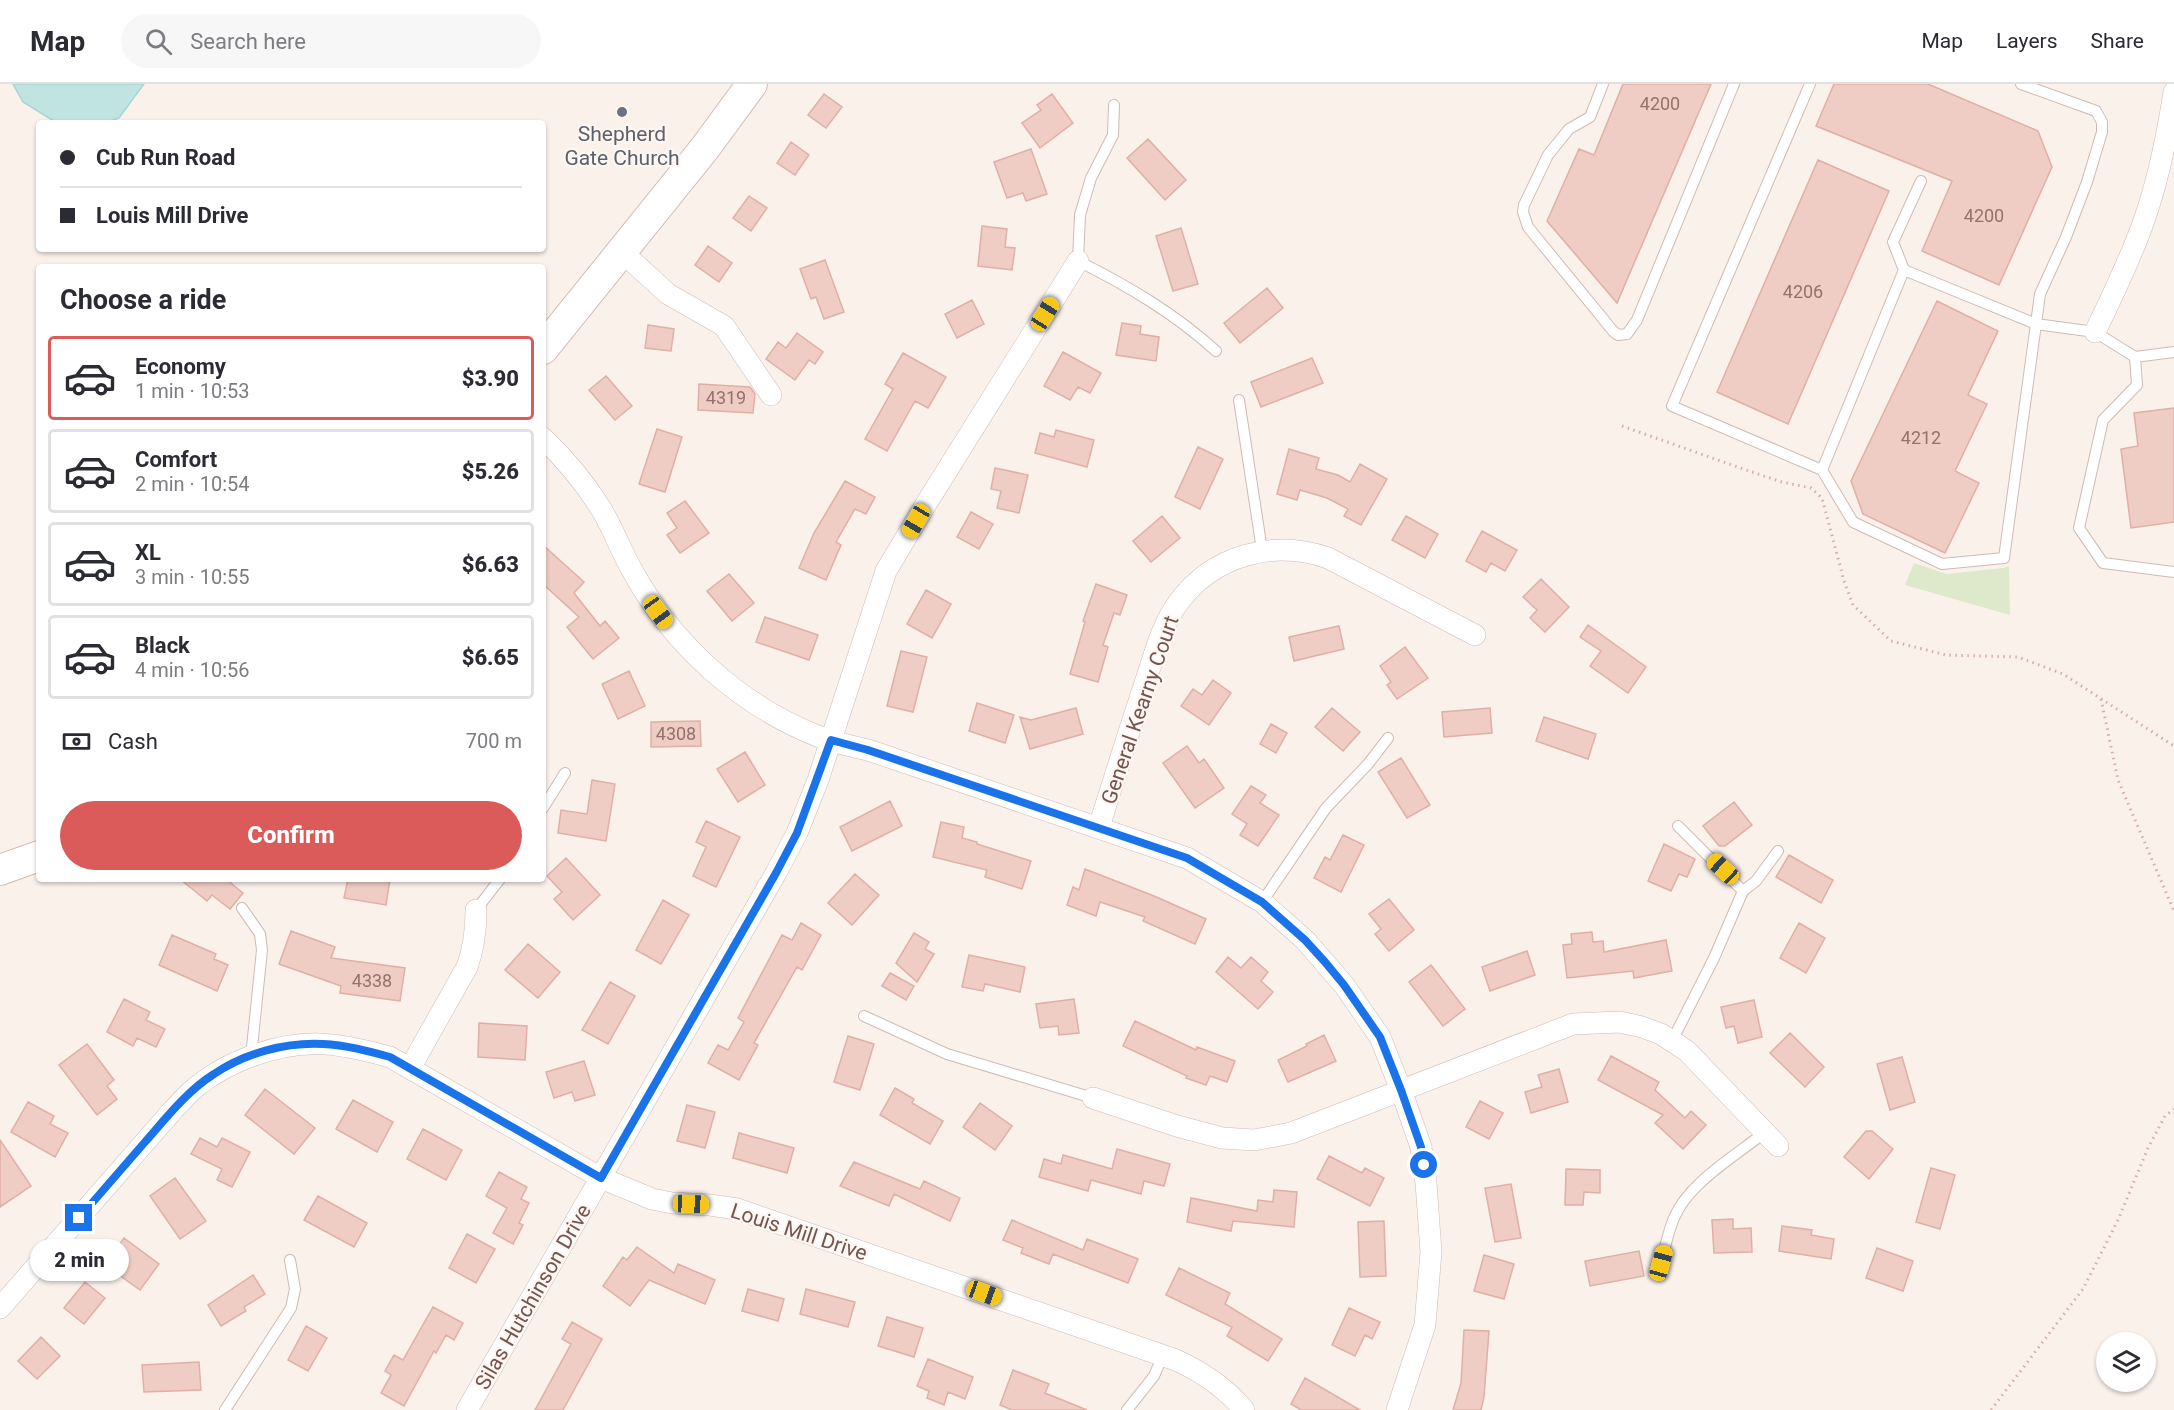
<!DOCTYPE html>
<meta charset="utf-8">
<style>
body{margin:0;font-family:Roboto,sans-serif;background:#f7f7f7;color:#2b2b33;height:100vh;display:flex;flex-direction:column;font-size:22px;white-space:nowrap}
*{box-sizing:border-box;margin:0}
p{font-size:20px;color:#7c7c81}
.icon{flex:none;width:33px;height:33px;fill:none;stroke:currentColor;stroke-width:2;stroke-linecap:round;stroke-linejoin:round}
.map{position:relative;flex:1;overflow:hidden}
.panel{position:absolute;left:36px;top:180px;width:510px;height:618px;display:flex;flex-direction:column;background:#fff;border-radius:6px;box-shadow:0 2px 4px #0004}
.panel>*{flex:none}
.banner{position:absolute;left:36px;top:36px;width:510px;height:132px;border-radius:6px;box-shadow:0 2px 4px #0004;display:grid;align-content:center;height:132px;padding:0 24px;background:#fff}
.tools{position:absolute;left:2096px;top:1248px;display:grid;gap:12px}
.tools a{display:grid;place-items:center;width:60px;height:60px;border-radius:50%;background:#fff;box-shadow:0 2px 4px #0004;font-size:30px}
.end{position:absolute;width:27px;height:27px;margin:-14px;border:8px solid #1a73e8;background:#fff;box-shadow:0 0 0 3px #fff}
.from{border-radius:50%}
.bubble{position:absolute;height:42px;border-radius:21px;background:#fff;box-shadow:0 2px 4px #0004;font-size:20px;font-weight:800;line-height:42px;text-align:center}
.car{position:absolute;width:18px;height:36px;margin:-18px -9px;border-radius:8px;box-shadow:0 0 4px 2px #0007;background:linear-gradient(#f5c518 24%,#345 0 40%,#f5c518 0 76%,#345 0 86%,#f5c518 0)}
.banner b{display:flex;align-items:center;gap:21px;height:57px;font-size:22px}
.banner b+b{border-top:2px solid #e1e1e2}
.banner i{width:15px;height:15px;background:#2b2b33}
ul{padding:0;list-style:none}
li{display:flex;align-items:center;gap:18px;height:84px;margin:0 12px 9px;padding:0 12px;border:3px solid #e1e1e2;border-radius:6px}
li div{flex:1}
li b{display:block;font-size:22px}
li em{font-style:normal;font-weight:800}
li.active{border-color:#db5a5a}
li>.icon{width:54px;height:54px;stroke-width:1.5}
h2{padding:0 24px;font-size:27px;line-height:72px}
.pay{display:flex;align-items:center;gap:15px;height:66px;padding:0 24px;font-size:22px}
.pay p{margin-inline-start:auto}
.cta{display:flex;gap:12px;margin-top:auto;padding:12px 24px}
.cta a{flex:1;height:69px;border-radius:36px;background:#db5a5a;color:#fff;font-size:24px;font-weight:800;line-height:69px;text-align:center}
header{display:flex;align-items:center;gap:36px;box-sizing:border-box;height:84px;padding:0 30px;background:#fff;border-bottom:2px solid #e1e1e2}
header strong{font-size:28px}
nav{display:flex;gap:33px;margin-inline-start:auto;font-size:21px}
.search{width:420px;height:54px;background:#f7f7f7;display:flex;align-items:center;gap:15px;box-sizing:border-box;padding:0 21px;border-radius:33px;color:#7c7c81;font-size:22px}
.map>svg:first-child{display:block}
</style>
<header>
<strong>Map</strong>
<div class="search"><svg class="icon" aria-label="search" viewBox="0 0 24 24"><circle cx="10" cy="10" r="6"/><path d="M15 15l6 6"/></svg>Search here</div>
<nav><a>Map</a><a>Layers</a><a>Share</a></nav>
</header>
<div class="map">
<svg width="2174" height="1326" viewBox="0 0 2174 1326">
<rect width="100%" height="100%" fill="#fbf1eb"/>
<path fill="#dde9ca" d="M1914,479L1947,490L2003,484L2009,482L2010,531L1905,501Z"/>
<path fill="#c0e4e1" stroke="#a7d5d2" stroke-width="1.5" d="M13,0H144L119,34L106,39H57L23,18Z"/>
<path fill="#efccc4" stroke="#e0afa6" stroke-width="1.5" d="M1623,0H1711L1617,219L1547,137L1579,65L1594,71Z
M1834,0H1928L2038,47L2052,83L1999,201L1922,167L1952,97L1816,42Z
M824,10L842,23L826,44L808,31Z
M1052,10L1073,39L1040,64L1022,39L1041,26L1037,21Z
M1148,55L1186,96L1165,116L1127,74Z
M791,58L809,71L795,91L777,79Z
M1031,65L1047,110L1026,117L1023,109L1007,114L994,78Z
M1818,76L1889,107L1788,340L1717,308Z
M749,112L767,124L751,147L733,134Z
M982,142L1007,145L1005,163L1015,164L1012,186L978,182Z
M1181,144L1198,200L1173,207L1156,152Z
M708,162L732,179L719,198L695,181Z
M825,176L844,228L824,235L816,213L811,215L800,185Z
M1267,204L1283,224L1240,259L1224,239Z
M972,216L984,240L957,254L945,230Z
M1937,217L1998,247L1968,311L1987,320L1955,387L1979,399L1945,469L1863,430L1851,397Z
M1122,239L1141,242L1140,250L1159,253L1156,277L1116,271Z
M648,241L674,245L671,267L645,264Z
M797,249L823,268L815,280L809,276L795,296L766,275L778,258L786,264Z
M1063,268L1101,289L1090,309L1078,303L1070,316L1044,302Z
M903,269L946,293L928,324L915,317L887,367L865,355L893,305L885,300Z
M1312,274L1323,299L1261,323L1251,298Z
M606,292L632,322L615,336L589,306Z
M699,300L750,303L755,310L753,329L698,326Z
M2174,324V438L2131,444L2121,365L2138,362L2134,329Z
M657,345L682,353L665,408L639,400Z
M1056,346L1094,356L1087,383L1035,369L1040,349L1054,353Z
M1198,363L1223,375L1200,425L1175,413Z
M1289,365L1319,374L1316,385L1338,391L1350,398L1360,380L1387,395L1361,441L1344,432L1348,425L1327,414L1300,406L1297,416L1277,410Z
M995,384L1028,391L1019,429L997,424L1001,407L991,405Z
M845,397L875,413L866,430L855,425L836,458L841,461L826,496L799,484L814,449Z
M685,417L709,449L680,469L667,451L677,444L667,429Z
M971,428L993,440L979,465L957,453Z
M1162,432L1180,454L1151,478L1133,457Z
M1406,432L1438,450L1425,474L1392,456Z
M1482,447L1517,466L1505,487L1491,479L1486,488L1466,477Z
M543,461L584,498L574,509L600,542L605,537L619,554L593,575L567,543L579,533L543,500Z
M729,490L754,519L732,537L707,507Z
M1541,495L1569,523L1545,548L1530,534L1537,526L1523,513Z
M1096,500L1127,511L1120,531L1114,529L1103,561L1108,563L1098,598L1070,590L1085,538L1083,537Z
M926,506L951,520L932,554L907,540Z
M765,533L818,551L809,576L756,558Z
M1588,541L1646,583L1628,609L1590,582L1601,567L1580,553Z
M1339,542L1344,565L1294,577L1289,553Z
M1405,563L1428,594L1397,615L1387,601L1391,598L1380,582Z
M901,567L927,573L913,628L887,622Z
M629,587L645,622L618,635L602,600Z
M1213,596L1231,609L1209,641L1181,622L1193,605L1202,611Z
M977,619L1014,631L1005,659L969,647Z
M1076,624L1083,650L1030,665L1020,633L1031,636Z
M1332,624L1360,648L1343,667L1315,643Z
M1490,624L1492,649L1444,653L1442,628Z
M1544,633L1596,650L1588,675L1536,657Z
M700,637L701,662L651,663V638Z
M1271,640L1287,649L1276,669L1260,660Z
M1187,662L1199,679L1204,675L1224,704L1195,724L1163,679Z
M745,668L765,701L738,718L717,685Z
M1401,674L1430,721L1407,734L1378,688Z
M592,696L615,700L606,757L558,749L561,726L587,730Z
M1251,702L1266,711L1260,719L1279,731L1258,762L1240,751L1247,740L1232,730Z
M890,717L902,742L852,767L840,743Z
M1734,718L1752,741L1725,762H1719L1703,742Z
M706,737L740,753L716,803L693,792L706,763L696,758Z
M941,738L964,743L962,754L977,758V760L1031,777L1022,805L985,793L987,786L933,773Z
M1343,751L1364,761L1341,808L1314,794L1325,773L1330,776Z
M1664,760L1695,775L1687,793L1679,790L1671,807L1648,797Z
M1789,771L1833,796L1821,819L1776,793Z
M566,774L600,811L573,836L554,815L562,808L547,792Z
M1085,785L1154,812L1206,835L1195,860L1143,837L1145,833L1100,818L1096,832L1067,821L1073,803L1079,806Z
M855,790L879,811L852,841L828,819Z
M180,795H226L243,809L230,825L212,811L207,817Z
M348,795H390L386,821L344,814Z
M1389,815L1414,846L1389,867L1375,850L1381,845L1369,830Z
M663,816L689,831L661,880L636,866Z
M801,839L821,851L802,886L797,883L754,959L758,961L739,996L708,979L718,961L728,966L744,938L738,934L782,851L792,856Z
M1799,839L1825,854L1806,889L1780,874Z
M291,847L335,863L331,874L405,884L400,917L340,909L341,902L279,880Z
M1592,848L1593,858L1603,857L1604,868L1666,856L1672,887L1634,894L1633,887L1567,894L1563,861L1572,860L1571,850Z
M914,849L929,858L925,865L934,870L917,898L896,879Z
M172,851L216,870L214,875L228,881L217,907L159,881Z
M528,860L560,888L538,914L505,886Z
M1527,867L1535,891L1490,907L1482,883Z
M969,871L1025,883L1020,908L985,900L983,907L962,903Z
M1228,873L1241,884L1251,873L1268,888L1261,897L1273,908L1258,925L1216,888Z
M1431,881L1465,925L1443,942L1409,898Z
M890,889L914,902L906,916L882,902Z
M610,898L635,912L608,960L582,946Z
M124,915L150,928L146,936L165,945L156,963L137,954L133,962L107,948Z
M1074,915L1079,949L1059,951L1058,942L1040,944L1036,920Z
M1754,916L1762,953L1738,959L1734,942L1726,944L1721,923Z
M1135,937L1196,966L1197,963L1235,977L1227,998L1210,992L1206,1001L1186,994L1187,992L1123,962Z
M479,939L527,942L525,976L478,973Z
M1790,949L1824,983L1805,1003L1770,969Z
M1324,951L1336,977L1288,998L1278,976L1307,962L1306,960Z
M848,952L874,960L860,1006L834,998Z
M87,960L114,996L107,1002L117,1015L97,1031L59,981Z
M1611,972L1659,998L1655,1006L1685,1034L1691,1027L1706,1041L1683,1065L1655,1039L1663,1031L1598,996Z
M1902,973L1915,1018L1890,1026L1877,980Z
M584,977L595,1011L575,1017L572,1008L554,1014L546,988Z
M1559,985L1568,1018L1531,1029L1525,1008L1542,1003L1538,991Z
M895,1004L914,1015L912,1019L943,1037L930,1060L880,1031Z
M265,1005L315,1044L294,1070L245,1031Z
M353,1016L393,1038L377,1068L336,1045Z
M1480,1017L1503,1029L1489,1055L1466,1043Z
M28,1018L54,1032L50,1040L68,1049L55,1073L11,1048Z
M980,1019L1012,1042L995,1066L963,1043Z
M687,1021L715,1028L705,1064L677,1057Z
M423,1045L462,1066L446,1096L407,1075Z
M1866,1047H1872L1893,1065L1869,1095L1844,1073Z
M739,1049L794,1064L787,1089L733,1074Z
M200,1054L217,1063L222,1054L250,1068L232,1103L217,1096L222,1085L191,1070Z
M0,1056L31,1102L0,1123Z
M1117,1065L1170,1080L1164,1102L1144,1097L1141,1110L1091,1096L1088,1107L1039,1093L1044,1075L1061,1080L1063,1071L1112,1085Z
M1329,1072L1362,1089L1365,1084L1384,1094L1370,1122L1317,1095Z
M854,1078L920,1105L924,1097L960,1114L950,1137L894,1110L889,1122L840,1102Z
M1931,1084L1955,1091L1940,1145L1916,1138Z
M1566,1085L1600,1086V1109L1584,1108L1583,1121H1565Z
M499,1088L527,1103L521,1115L529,1119L519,1139L523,1141L513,1160L493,1149L507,1124L486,1112Z
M175,1094L206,1137L180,1155L150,1112Z
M1511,1100L1521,1154L1495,1158L1485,1104Z
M1274,1106L1297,1108L1294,1143L1233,1137L1231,1147L1187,1138L1191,1114L1257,1127L1258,1116L1273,1118Z
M318,1112L367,1139L354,1163L304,1136Z
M1733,1135V1145L1751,1144L1752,1168L1714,1169L1712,1136Z
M1012,1136L1083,1166L1087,1155L1138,1175L1128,1199L1053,1170L1049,1180L1021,1169L1023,1164L1003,1156Z
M1384,1137L1386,1192L1360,1193L1358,1138Z
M1782,1142L1812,1146L1811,1151L1834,1155L1831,1175L1779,1167Z
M467,1150L495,1165L476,1199L449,1184Z
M124,1154L159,1180L140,1206L105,1181Z
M637,1163L674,1189L678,1180L715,1196L705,1220L649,1196L630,1222L603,1202L623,1173L627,1176Z
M1877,1164L1913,1177L1903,1207L1866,1194Z
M1639,1167L1644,1192L1590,1202L1585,1177Z
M1484,1171L1514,1180L1504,1215L1474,1207Z
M1179,1184L1230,1209L1225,1220L1282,1255L1268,1277L1227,1252L1232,1243L1166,1211Z
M253,1191L265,1210L244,1223L246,1227L221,1242L208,1221Z
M85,1198L105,1214L84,1240L64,1224Z
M748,1205L784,1215L778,1237L742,1227Z
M806,1205L855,1218L848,1243L800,1230Z
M433,1223L463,1239L454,1256L446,1251L436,1269L434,1267L404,1322L381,1309L391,1291L385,1287L394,1271L403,1276Z
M1349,1224L1380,1238L1372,1255L1365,1251L1355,1272L1332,1261Z
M887,1233L923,1244L914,1273L878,1262Z
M572,1238L602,1255L563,1326H535L571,1260L562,1255Z
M306,1242L327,1254L308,1287L288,1276Z
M1464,1246L1489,1247L1484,1313L1481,1326H1453L1461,1299Z
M41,1253L60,1272L37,1295L18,1277Z
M928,1275L973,1293L965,1315L948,1308L944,1321L927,1314L929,1307L917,1302Z
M199,1278L201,1306L144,1308L142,1281Z
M1013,1286L1049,1300L1045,1309L1087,1326H1012L1000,1321Z
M1305,1294L1360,1326H1301L1291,1320Z"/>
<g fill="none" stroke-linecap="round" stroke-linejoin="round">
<g stroke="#cfbab3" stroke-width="12">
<path id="service" d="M1603,0L1590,33L1569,45L1548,71L1524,121L1523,128L1528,143L1613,247L1618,251L1627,250L1637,236L1734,0
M1810,0L1672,322L1822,386L1853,438L1942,480L2004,474L2036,240L2095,248L2135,273L2174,268
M1114,21L1113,51L1091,94L1080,131L1078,177C1128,202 1174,229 1216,267
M1904,186L1893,158L1921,97
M2135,273L2137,301L2103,336L2079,444L2103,479L2174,488
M1239,316L1262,466
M1822,386L1904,186L2036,240L2040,210L2066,153L2087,98L2102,48V38L2096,27L2021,0
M543,724L565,689
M1678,742L1743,807
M1262,818L1326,724L1368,680L1388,654
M242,824L260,850L262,866L251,973
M476,826L500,795
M864,932L947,970L1093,1014
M1672,957L1714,874L1743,807L1756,797L1778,767
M1661,1179C1665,1164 1668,1148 1674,1134C1688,1099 1737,1071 1765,1048
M225,1326L291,1224L295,1205L290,1176
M1127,1326L1154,1292L1163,1271"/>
</g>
<g stroke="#cfbab3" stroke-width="22">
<path id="minor" d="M621,167L668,210L724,242L771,311
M2095,248C2112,213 2129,178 2142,142C2158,99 2167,53 2174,8
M543,354C566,376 586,400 603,428C614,447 621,467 632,486C672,560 740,622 820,653C835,659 852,662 868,666L1187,774L1262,818L1305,856L1344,901L1380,953L1401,1006L1421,1063L1426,1099L1431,1168L1425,1241L1397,1326
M1099,743C1114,695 1129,647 1145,599C1154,573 1161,542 1178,519C1213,471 1273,455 1328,474L1475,551
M410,984L467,883C474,864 476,846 476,826
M1093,1014L1177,1042L1222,1054L1254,1056L1291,1049L1573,940L1620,938L1642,943L1661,950L1687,967L1778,1062
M0,1224L173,1026C182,1017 190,1007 200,1000C215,988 231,980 249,973C303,953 336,958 390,973L601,1094L652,1115L672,1119L710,1121L737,1125L1176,1276C1202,1288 1225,1303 1244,1326
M467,1326L776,789L797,749L818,696L886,487L926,420L1078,177"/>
</g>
<g stroke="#d4bab4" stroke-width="32">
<path id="secondary" d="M543,265L705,64L752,0
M0,786L39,772"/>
</g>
<path stroke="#d4aea7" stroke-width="3" stroke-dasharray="1.5 4.5" stroke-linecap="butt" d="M1622,342L1749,387L1782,398L1811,404L1822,414L1844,497L1853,521L1891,557L1946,571L2018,573L2063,590L2174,662
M2101,615L2118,696L2174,827
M1991,1326L2083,1205L2118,1136L2148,1064L2165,1032L2174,1025"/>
<use href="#service" stroke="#fff" stroke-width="10"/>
<use href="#minor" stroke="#fff" stroke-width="21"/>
<use href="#secondary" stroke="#fff" stroke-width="30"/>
</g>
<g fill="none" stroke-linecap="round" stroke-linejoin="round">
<path stroke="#1a73e8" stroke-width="8" d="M79,1134C101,1109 123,1083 145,1058C166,1034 187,1007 214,990C245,969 286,958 323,960C346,961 368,967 390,973L601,1094L776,789L797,749L831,656L868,666L1187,774L1262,818L1305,856L1325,878L1344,901L1380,953L1401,1006L1421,1063L1424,1081"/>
</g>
<circle fill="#6b7280" stroke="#fef6f1" stroke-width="2" cx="622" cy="28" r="6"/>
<g text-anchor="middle" stroke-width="4.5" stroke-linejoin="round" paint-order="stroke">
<g font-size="18" fill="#94726c">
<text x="1660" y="26">4200</text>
<text x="1984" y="138">4200</text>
<text x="1803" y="214">4206</text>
<text x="726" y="320">4319</text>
<text x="1921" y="360">4212</text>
<text x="676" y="656">4308</text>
<text x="372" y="903">4338</text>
</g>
<g font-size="21" fill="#5b616d" stroke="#fef6f1">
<text x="622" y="57">Shepherd<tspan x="622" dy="24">Gate Church</tspan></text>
</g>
<g font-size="21" fill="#75544f" stroke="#fef6f1">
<text transform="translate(1140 626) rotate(-71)" y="7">General Kearny Court</text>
<text transform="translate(799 1148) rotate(18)" y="7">Louis Mill Drive</text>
<text transform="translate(533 1213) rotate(-60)" y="7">Silas Hutchinson Drive</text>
</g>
</g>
</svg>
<div class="tools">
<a><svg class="icon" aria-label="layers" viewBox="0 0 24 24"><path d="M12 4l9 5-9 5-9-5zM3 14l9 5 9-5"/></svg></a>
</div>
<i class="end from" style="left:1424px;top:1081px"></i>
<i class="end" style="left:79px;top:1134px"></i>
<div class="bubble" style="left:30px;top:1155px;width:99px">2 min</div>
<i class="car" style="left:1045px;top:230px;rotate:32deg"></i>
<i class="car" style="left:916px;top:437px;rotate:210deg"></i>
<i class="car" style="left:658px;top:528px;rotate:144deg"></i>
<i class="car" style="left:1723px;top:785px;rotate:313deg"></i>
<i class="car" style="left:691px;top:1120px;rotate:92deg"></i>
<i class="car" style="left:1661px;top:1179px;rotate:15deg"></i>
<i class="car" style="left:984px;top:1209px;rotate:110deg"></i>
<div class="banner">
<b><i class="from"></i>Cub Run Road</b>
<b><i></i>Louis Mill Drive</b>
</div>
<section class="panel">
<h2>Choose a ride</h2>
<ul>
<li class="active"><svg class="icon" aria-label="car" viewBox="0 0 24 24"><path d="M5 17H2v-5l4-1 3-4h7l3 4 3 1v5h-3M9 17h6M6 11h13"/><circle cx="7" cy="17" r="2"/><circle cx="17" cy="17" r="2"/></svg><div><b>Economy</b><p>1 min · 10:53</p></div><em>$3.90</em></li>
<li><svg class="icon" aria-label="car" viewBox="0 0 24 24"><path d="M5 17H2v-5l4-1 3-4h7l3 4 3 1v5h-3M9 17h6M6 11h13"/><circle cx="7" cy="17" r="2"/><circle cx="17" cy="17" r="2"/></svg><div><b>Comfort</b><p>2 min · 10:54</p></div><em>$5.26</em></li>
<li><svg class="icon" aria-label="car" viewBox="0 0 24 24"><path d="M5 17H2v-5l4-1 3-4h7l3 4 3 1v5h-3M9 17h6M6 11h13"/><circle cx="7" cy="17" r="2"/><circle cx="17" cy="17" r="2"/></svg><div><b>XL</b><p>3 min · 10:55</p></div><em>$6.63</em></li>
<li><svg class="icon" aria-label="car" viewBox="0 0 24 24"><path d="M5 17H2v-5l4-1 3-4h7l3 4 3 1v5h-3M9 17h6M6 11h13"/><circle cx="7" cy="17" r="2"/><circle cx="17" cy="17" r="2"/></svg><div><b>Black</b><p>4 min · 10:56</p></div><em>$6.65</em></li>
</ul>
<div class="pay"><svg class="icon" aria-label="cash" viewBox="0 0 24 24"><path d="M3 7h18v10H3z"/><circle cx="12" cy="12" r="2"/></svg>Cash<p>700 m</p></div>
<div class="cta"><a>Confirm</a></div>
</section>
</div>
